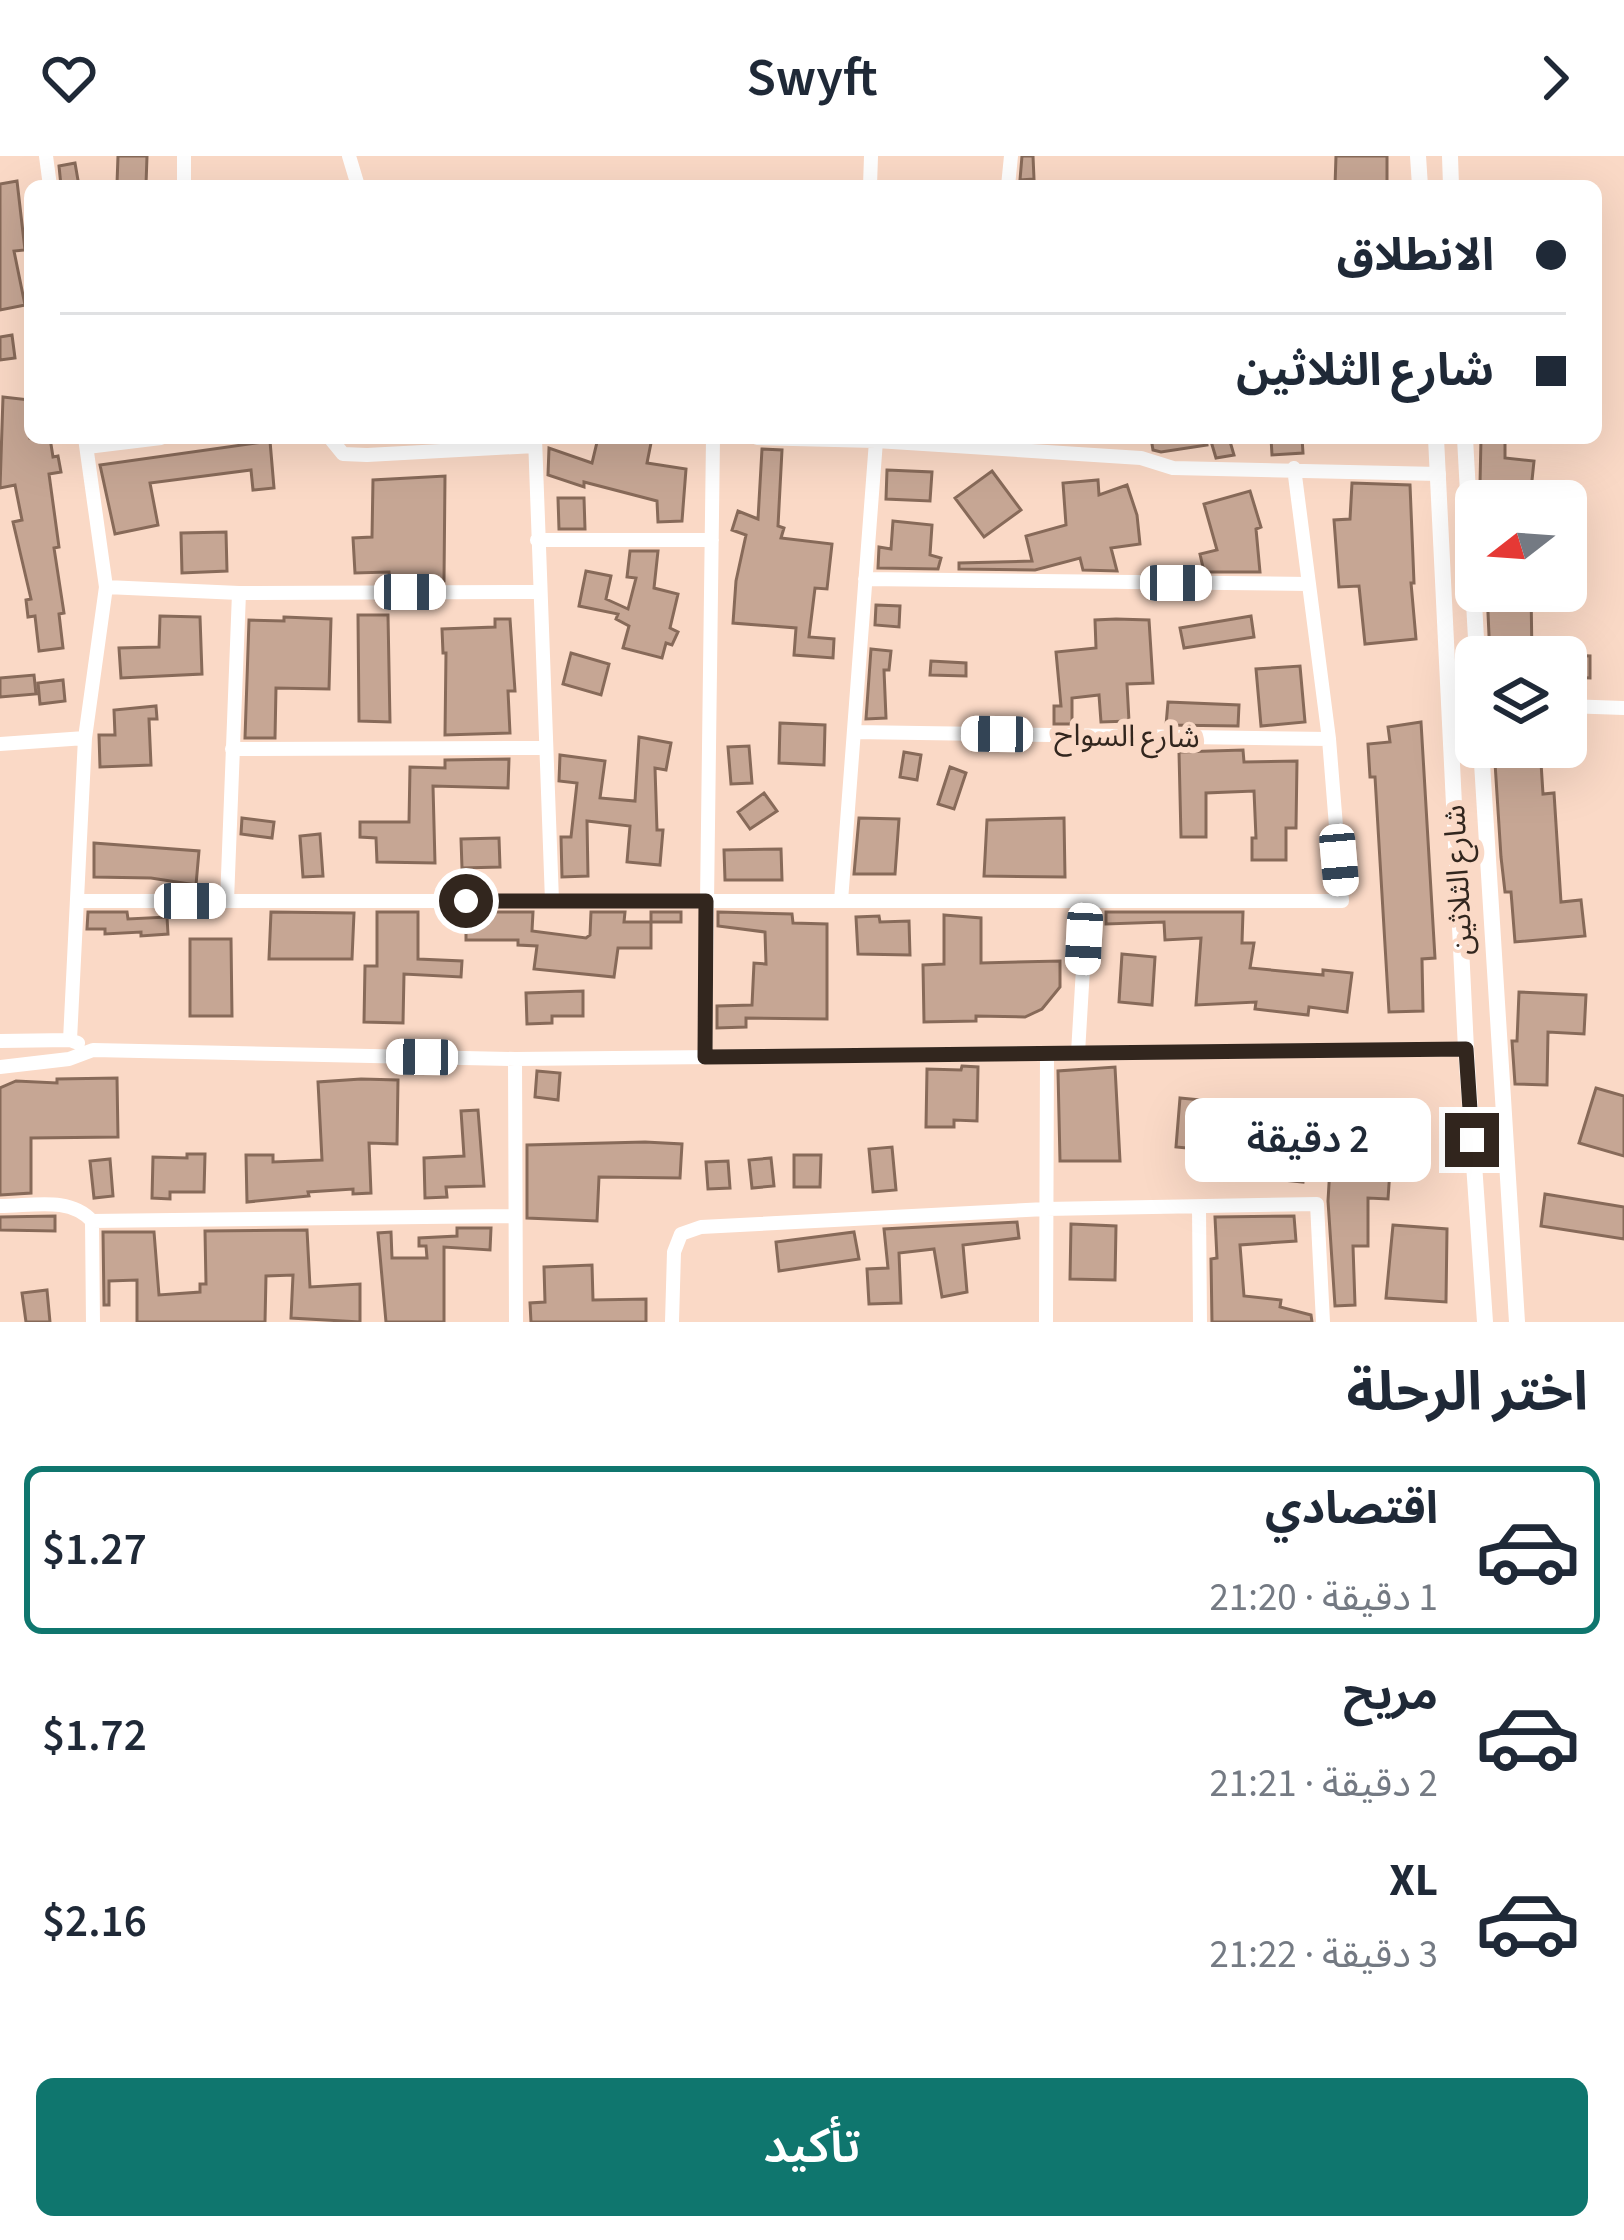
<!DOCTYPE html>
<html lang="ar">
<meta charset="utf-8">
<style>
body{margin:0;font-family:"Source Sans 3","Noto Sans Arabic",sans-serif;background:#f2f2f3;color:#1f2937;direction:rtl;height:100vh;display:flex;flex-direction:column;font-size:45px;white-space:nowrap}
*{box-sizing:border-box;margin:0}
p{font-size:39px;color:#747a83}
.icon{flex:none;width:66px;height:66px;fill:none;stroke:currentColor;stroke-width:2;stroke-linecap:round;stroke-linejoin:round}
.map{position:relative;height:1166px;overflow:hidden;direction:ltr}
.panel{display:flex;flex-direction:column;background:#fff;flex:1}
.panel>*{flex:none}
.guide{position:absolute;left:24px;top:24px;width:1578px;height:264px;border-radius:18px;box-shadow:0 12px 48px #0002;direction:rtl;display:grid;align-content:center;height:264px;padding:0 36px;background:#fff}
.needle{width:78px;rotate:253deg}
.fabs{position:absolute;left:1455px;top:324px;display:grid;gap:24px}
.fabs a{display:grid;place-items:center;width:132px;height:132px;border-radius:18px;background:#fff;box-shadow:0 12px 48px #0002;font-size:60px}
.end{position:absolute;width:54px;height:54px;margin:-27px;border:15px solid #32261e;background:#fff;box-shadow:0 0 0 6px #fff}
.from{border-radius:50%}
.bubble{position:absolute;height:84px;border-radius:18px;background:#fff;box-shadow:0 12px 48px #0002;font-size:39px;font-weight:600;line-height:84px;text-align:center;direction:rtl}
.car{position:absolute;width:36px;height:72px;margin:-36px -18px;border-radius:15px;box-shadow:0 0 9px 3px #0007;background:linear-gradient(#fff 24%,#345 0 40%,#fff 0 76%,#345 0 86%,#fff 0)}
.guide b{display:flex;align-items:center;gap:42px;height:114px;font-size:45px}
.guide b+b{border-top:3px solid #e0e1e3}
.guide i{width:30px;height:30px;background:#1f2937}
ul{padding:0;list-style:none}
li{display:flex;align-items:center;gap:36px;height:168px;margin:0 24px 18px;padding:0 12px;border:6px solid transparent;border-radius:18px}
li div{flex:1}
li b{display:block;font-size:45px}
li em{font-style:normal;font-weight:600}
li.selected{border-color:#0f766e}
li>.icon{width:108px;height:108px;stroke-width:1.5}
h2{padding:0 36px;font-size:54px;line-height:144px}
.button{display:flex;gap:24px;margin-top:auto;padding:24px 36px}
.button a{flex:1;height:138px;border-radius:18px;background:#0f766e;color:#fff;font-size:48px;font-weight:600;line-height:138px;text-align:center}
header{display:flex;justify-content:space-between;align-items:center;height:156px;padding:0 36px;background:#fff;font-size:54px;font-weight:600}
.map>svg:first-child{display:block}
</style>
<header><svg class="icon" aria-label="forward" viewBox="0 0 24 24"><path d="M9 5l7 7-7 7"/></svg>Swyft<svg class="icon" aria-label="heart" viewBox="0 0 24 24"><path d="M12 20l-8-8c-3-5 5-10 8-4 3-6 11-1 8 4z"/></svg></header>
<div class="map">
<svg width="1624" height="1166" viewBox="0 0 1624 1166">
<rect width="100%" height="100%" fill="#fad9c6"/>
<path fill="#c6a694" stroke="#876a59" stroke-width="3" d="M118,0H147L146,29L117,28Z
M1022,0H1033L1034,23L1020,24Z
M1336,0H1387V30H1335Z
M75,7L79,30H61L59,10Z
M17,25L25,94L14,95L25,149L0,154V28Z
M12,179L15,202L0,204V181Z
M3,241L30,244V282H50L53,301L58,300L61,316L49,318L59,391L54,392L64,457L59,458L63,492L39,495L35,460L28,461L26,444L31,443L13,366L22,364L15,329L0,332Z
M598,282H652L647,307L686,313L682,365L658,366L657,345L584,326V331L548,319L549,292L592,307Z
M1151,282H1206L1207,289L1161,296L1153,294Z
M1210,282H1229L1234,299L1216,302Z
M1271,282H1302L1303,297L1272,299Z
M1481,282H1505V302L1534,305L1531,334L1480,328Z
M270,285L274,332L253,334L251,314L150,327L158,369L115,378L100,309Z
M762,293L782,294L778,370L784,372L781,382L832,388L827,433L815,432L809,481L834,483L833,502L794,499L796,472L733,467L736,425L746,379L732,374L738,355L758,363Z
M887,314L932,316L930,345L886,343Z
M992,315L1021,354L984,381L955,342Z
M445,320L444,425H390L389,416L355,417L353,382L372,381L373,324Z
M1098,324L1099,339L1127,329L1137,359L1140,388L1111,392L1117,415L1083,414L1080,402L1035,414L959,413V407L1032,405L1026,380L1066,369L1063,327Z
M1352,327L1410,329L1414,427H1411L1416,483L1365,488L1359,430L1339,431L1334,364L1350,363Z
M1250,335L1261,371L1256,373L1260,416H1204L1200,398L1217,394L1204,348Z
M558,342H584L585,373H559Z
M893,365L932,369L930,399L941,402L938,413L878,412L879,391L891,393Z
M226,376L227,415L182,417L181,377Z
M630,395H658L654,432L678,438L670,472L678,476L672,489L666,487L662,502L623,492L629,470L616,463L618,458L579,450L586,415L611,420L606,443L628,453L636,422L627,421Z
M1487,435H1531L1532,501H1490Z
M876,449L900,450L899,471L875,469Z
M358,459H388L390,566L359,565Z
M160,460L200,461L202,518L121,522L119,492L159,491Z
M1251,460L1254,481L1184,492L1180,472Z
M284,461L331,463L329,533L276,532L275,582H245L249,464L284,465Z
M495,463H510L515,535H508L510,577L445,579L446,497H443L442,473L495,471Z
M1116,463L1149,464L1153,527L1127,528L1129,565L1101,566L1099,539L1072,542V568H1054V550H1061L1056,496L1096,492L1095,464Z
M871,493L891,495L889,514H884L886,562L866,563Z
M571,497L609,508L601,539L563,528Z
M1566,499L1590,500V522L1566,521Z
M931,505L966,507V520L930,519Z
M1300,510L1305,566L1261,570L1256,513Z
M34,519L36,538L0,541V522Z
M63,524L65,545L40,548L38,527Z
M1168,546L1239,549L1238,570L1166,569Z
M156,550L157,563H149L151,609L100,611L99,579H115L114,554Z
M1421,566L1435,802L1422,803L1423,855L1389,856L1375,621H1370L1368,588L1390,586L1388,571Z
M780,567L825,569L824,609L779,607Z
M639,581L671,587L666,614L655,612L657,674H663L660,709L627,706L630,670L587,665L588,720L562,721L561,681H571L577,627L559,625L560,599L605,605L600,642L635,645Z
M749,590L752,627L731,628L728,591Z
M1494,591H1540L1543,638L1554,637L1561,746L1581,744L1585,780L1515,786L1511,736H1505L1501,701Z
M1243,594L1244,606L1297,605L1296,672H1286V704H1252V682H1256L1254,635L1206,637V681H1181L1179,596Z
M904,596L921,599L917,624L900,621Z
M509,603L508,632L433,630L435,707L377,706L376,682L360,681V666H409L410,611L445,612V604Z
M950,611L966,617L954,653L938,648Z
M764,637L777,655L750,673L738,656Z
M242,662L274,666L272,682L241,678Z
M859,662L899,663L895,718H854Z
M1064,662L1065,721L984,720L987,664Z
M320,678L323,720L303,721L300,680Z
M499,682L500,711L462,712L461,683Z
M94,687L199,695L196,729L151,722L94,721Z
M781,693L782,724H725L724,694Z
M88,756H127L128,763L167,761L168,778L141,780V776L105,778V773H87Z
M271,756L354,757L352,803H269Z
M377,756H418V803L462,805L461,821L404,818L403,867L364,866L365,810H377Z
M466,756H533L532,775L586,782L590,779L591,756H625L624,766H651V792H618L614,821L534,813L537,790L518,789V784H466Z
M651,756H681V766H651Z
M718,756L792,758L793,767L827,768V863L746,862V871L717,872V850L752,849L754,807L766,808L765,776L718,770Z
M1106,756H1243L1242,787H1254L1250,812L1323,819V814L1352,817L1347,856L1309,851L1308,859L1255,853L1256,846L1196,849L1201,782L1165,784L1164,766L1106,768Z
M944,759L981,762V807L1060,805V831L1042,853L1025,861L976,860V865L924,866L923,809L944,808Z
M879,760L880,766L909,765L910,799L858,798L856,761Z
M190,783H231L232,860H190Z
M1122,798L1155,801L1152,849L1119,846Z
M583,835V860H552V867L527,868L526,837Z
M1519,836L1586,839L1584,878L1548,876L1547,929L1515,928L1512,885H1517Z
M962,910L978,911L977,965L954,964V971H926L927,913L961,914Z
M1115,911L1120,1005H1060L1058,915Z
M537,915L560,917L558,944L535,941Z
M117,922L118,981L31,982V1037L0,1039V932L16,925L57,927V923Z
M361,923L398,924L397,988L369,987L371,1037L353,1038V1033L308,1036L309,1040L247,1046L246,999H273V1006L322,1004L318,926Z
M1596,932L1624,940V1000L1579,987Z
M1180,942L1202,944L1198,993L1176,991Z
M1239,946L1261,947L1256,1002L1235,1001Z
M478,954L484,1030L446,1031L447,1041L425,1042L424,1002L464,1000L461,955Z
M645,986L682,988L680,1022L599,1021L597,1065L527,1062V989Z
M892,991L896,1034L873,1036L869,993Z
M187,998H205L204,1036H170V1043L152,1042L153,1001L187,1002Z
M794,999H821L820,1031H794Z
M771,1002L774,1030L752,1032L749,1004Z
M110,1003L113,1040L94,1042L90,1005Z
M1273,1003L1305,1006L1303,1026L1272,1023Z
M728,1005L730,1032L708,1033L706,1006Z
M1330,1011L1390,1014L1388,1043L1368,1042V1090H1353L1355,1149L1335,1150L1328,1045Z
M1545,1038L1624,1051V1083L1541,1070Z
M55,1060V1075L0,1074V1061Z
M1294,1060L1296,1085L1240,1089L1244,1140L1281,1144L1280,1151L1311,1159L1312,1166H1212L1211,1103L1217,1102L1215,1061Z
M1017,1066L1019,1082L963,1089L967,1136L942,1141L934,1093L899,1097L901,1147L869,1148L867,1113L888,1112L884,1073Z
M1071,1068L1116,1070L1115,1124L1070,1123Z
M1393,1069L1447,1073L1446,1146L1386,1142Z
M457,1072H491L490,1094L444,1091V1166H386L378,1077L391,1076L392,1102H427L426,1090H419V1082L457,1080Z
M307,1074L310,1131L360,1128V1166L291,1162L293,1119L266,1120L265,1166H137V1124L109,1125V1149H104L103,1076H154L159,1139L200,1136V1128H206L205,1075Z
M854,1076L859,1103L779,1115L776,1086Z
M592,1109L593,1144L646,1143V1166H531L530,1147L545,1146L544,1111Z
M47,1134L50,1166H26L22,1137Z"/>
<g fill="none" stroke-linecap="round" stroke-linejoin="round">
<path stroke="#fff" stroke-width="14" d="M46,0L50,30
M349,0L358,30
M184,30V0
M870,30L871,0
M1008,30L1011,0
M330,282L343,298L367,299L535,290
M535,282L552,745
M757,282L876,285L1141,302L1173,312L1439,318
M87,291L161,282
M537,384H712
M865,423L1309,428
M106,431L239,437L538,436
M1566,550L1624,552
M854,576L1329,583
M0,588L85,582
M232,593L544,592
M80,745H1342L1329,583L1294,312
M227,745L239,437
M841,745L876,285
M70,884L85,582L106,431L85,282
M0,885L70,884L78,887
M1078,897L1087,745
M705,901L713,282
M515,903L516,1166
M0,911L69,903L93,894L515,903L1466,893
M0,1050C32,1050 70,1040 92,1065L93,1166
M1199,1051L1200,1166
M92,1065L515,1060
M672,1166L674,1096L681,1078L701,1071L1046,1053L1317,1048L1323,1166
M1046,1166L1047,897"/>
<path stroke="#fff" stroke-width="16" d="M1418,0L1420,30
M1450,0L1451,30
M1436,282L1466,893L1485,1166
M1465,282L1477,501
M1481,591L1517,1166"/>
</g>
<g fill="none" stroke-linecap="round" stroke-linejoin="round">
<path stroke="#32261e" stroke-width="15" d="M466,745H706L705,901L1466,893L1472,984"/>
</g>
<g text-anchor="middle" stroke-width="12" stroke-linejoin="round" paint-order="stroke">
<g font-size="30" fill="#32261e" stroke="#fad9c6">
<text transform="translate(1127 580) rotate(1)" y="10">شارع السواح</text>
<text transform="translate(1458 724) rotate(-93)" y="10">شارع الثلاثين</text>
</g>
</g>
</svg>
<div class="fabs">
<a><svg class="needle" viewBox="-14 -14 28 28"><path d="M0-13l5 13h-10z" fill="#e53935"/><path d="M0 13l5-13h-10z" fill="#747a83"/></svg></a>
<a><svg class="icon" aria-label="layers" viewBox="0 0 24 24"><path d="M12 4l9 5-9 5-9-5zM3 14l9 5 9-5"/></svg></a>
</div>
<i class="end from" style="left:466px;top:745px"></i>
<i class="end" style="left:1472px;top:984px"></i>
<div class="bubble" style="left:1185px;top:942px;width:246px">2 دقيقة</div>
<i class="car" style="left:1176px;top:427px;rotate:90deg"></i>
<i class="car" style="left:410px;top:436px;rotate:90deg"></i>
<i class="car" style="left:997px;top:578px;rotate:271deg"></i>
<i class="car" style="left:1339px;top:704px;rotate:175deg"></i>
<i class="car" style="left:190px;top:745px;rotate:90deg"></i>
<i class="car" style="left:1084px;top:783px;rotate:183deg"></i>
<i class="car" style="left:422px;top:901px;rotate:271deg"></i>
<div class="guide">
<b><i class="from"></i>الانطلاق</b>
<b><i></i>شارع الثلاثين</b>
</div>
</div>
<section class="panel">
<h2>اختر الرحلة</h2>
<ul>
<li class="selected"><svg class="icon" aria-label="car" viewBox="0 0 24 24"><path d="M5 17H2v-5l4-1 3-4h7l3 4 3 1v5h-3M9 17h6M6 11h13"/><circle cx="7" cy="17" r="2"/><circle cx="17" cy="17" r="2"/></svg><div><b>اقتصادي</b><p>1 دقيقة · 21:20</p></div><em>$1.27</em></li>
<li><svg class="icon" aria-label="car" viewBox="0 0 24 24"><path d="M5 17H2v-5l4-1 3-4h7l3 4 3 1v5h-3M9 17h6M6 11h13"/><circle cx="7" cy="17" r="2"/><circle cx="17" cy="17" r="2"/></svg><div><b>مريح</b><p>2 دقيقة · 21:21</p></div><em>$1.72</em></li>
<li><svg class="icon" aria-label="car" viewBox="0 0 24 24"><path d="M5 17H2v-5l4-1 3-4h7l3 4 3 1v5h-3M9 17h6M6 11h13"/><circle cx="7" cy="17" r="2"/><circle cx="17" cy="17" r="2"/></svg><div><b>XL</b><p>3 دقيقة · 21:22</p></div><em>$2.16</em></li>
</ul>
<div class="button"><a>تأكيد</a></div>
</section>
